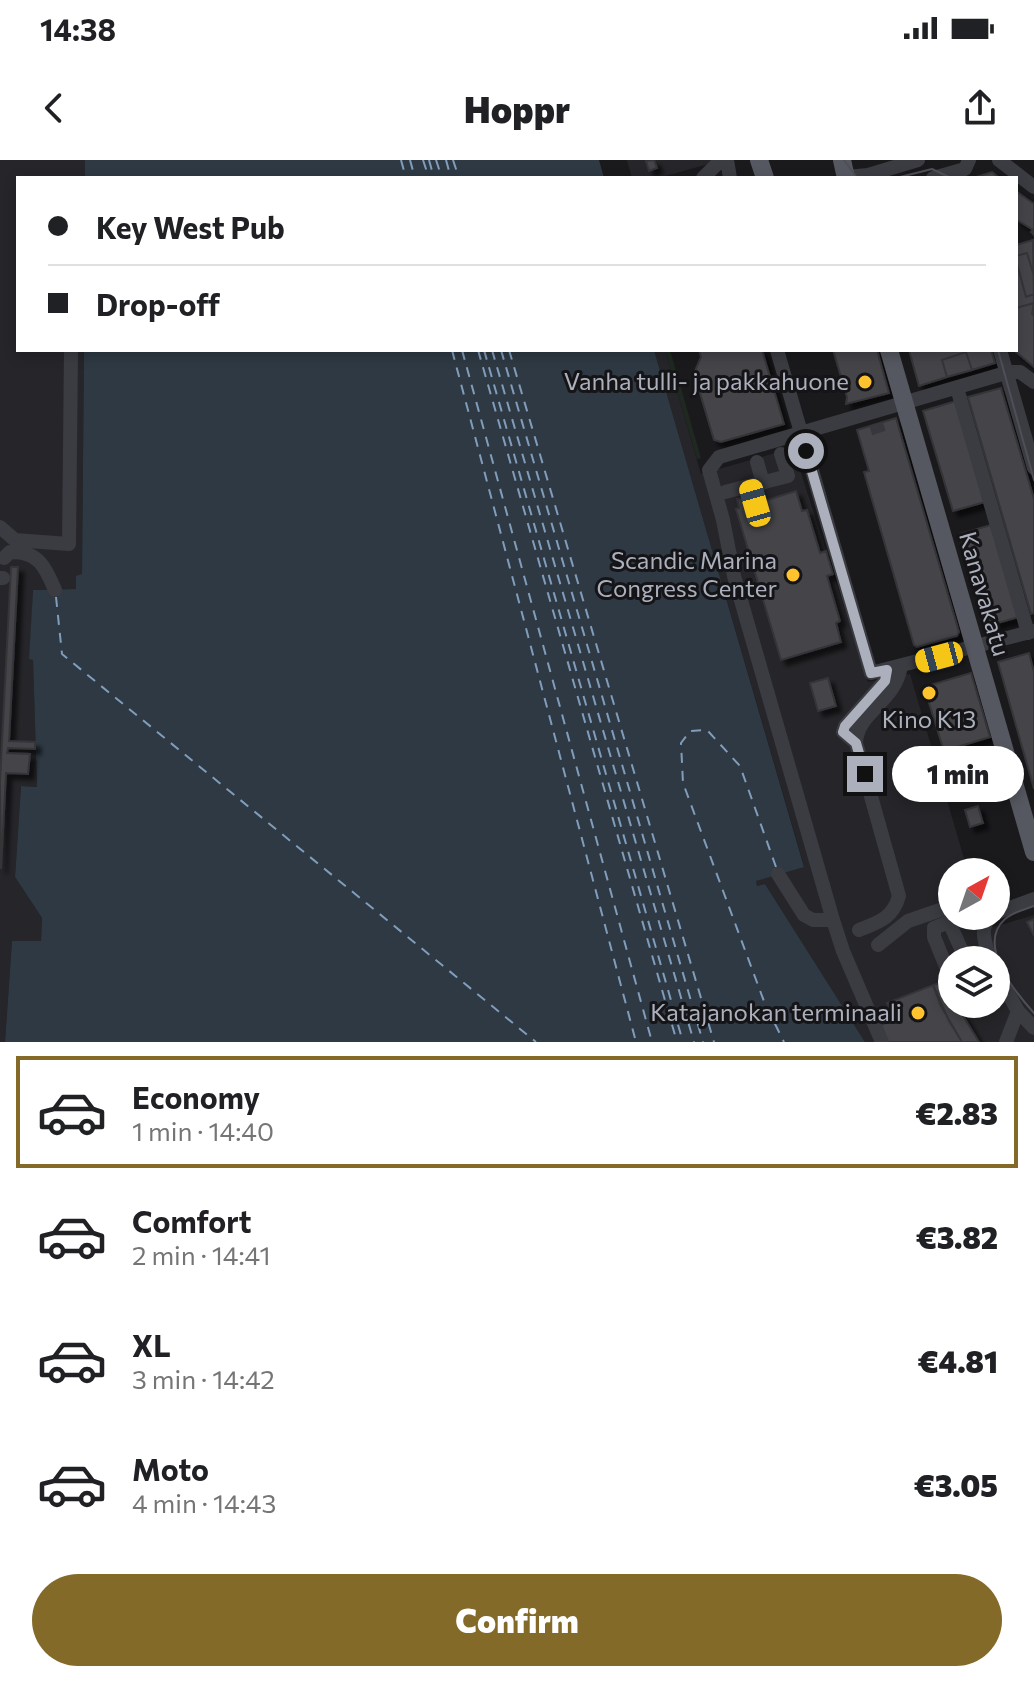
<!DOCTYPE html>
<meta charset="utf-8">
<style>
body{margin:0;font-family:Commissioner,sans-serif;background:#f2f2f2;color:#202124;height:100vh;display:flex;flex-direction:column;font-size:30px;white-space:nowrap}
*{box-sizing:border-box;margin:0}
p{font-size:26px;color:#757577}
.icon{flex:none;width:44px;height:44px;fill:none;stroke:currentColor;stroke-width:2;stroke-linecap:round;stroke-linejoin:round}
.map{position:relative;height:882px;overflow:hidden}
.side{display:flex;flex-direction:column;background:#fff;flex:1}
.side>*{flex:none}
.top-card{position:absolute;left:16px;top:16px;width:1002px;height:176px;border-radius:0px;box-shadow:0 4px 12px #0003;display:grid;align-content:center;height:176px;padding:0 32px;background:#fff}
.needle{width:52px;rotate:40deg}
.fabs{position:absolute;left:938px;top:698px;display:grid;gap:16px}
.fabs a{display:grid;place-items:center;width:72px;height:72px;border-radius:50%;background:#fff;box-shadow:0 4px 12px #0003;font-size:40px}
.end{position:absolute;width:36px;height:36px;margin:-18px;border:10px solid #acb0bd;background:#111;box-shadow:0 0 0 4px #111}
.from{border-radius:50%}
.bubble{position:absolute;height:56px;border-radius:28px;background:#fff;box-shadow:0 4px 12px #0003;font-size:26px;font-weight:800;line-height:56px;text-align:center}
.car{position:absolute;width:24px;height:48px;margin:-24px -12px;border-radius:10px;box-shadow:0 0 6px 2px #0007;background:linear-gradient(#f5c518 24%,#345 0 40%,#f5c518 0 76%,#345 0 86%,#f5c518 0)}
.top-card b{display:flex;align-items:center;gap:28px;height:76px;font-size:30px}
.top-card b+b{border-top:2px solid #e0e0e0}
.top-card i{width:20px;height:20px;background:#202124}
ul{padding:14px 0 0;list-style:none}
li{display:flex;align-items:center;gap:24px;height:112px;margin:0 16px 12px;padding:0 16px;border:4px solid transparent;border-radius:0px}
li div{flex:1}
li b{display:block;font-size:30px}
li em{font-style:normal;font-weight:800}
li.selected{border-color:#846a29}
li>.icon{width:72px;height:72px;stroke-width:1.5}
.button{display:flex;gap:16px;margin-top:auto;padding:16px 32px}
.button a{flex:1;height:92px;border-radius:48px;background:#846a29;color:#fff;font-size:32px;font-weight:800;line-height:92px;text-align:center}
.status{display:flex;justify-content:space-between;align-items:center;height:56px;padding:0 40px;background:#fff;direction:ltr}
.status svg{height:22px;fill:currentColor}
header{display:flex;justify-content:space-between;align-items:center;height:104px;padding:0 32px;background:#fff;font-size:36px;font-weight:800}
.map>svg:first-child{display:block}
</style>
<div class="status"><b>14:38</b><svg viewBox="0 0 49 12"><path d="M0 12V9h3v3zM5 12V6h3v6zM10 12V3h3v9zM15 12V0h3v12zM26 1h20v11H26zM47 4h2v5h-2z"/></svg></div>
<header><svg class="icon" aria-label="back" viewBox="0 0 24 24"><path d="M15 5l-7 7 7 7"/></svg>Hoppr<svg class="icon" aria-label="share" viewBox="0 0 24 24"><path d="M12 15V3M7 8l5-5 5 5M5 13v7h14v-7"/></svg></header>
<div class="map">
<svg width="1034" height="882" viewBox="0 0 1034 882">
<defs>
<filter id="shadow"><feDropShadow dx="5.5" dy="5.5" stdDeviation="2" flood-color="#0009"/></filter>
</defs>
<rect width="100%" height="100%" fill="#1a1a1d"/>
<path fill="#26262a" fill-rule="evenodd" d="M0,0H85V18H18V190H84L82,414L76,429L33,430L30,499H33L37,627L21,626L15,717L42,758L41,782L12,781L5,882H0Z
M627,0H723L658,18H632Z
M654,190H665L701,314L793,288L868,522L910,514L968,712H952V756H987L994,767L1034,755V882H865L765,724L757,726L755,721L804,706ZM952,800H996V844H952Z"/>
<path fill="#1f2921" d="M665,190H670L701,298L697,299Z"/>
<path fill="#2e3943" d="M85,0H599L604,18H85Z
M84,190H654L804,707L756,721L757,726L765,724L865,882H5L12,781H41L42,758L15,717L21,626L37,627L33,500L29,499L33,430L76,429V416L82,414Z"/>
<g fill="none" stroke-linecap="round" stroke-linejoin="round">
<path stroke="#809dbb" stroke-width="2" stroke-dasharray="10 8" stroke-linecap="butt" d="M401,0L406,18
M410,0L415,18
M423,0L429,18
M429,0L434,18
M436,0L442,18
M446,0L451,18
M453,0L459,18
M452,190L636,882
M462,190L652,882
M478,190L677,882
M484,190L683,882
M492,190L694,882
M501,190L703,882
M509,190L714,882
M56,437L62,494L536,882
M776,707L740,606L707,570L690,571L681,583L683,623L765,844L784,882"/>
</g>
<path fill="#44454a" stroke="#343439" stroke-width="2" filter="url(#shadow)" d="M654,0L657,8L649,11L646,1Z
M992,12L999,18H973Z
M1016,31L1034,44V75L1031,72L1033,70L1017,60Z
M1033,80L1034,82V116L1027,93L1016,96V85Z
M1033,80L1034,143L1016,148V85Z
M1016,100L1026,137L1034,134V143L1016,148Z
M1034,143L1032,154L1034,156V207L1014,190L1016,148Z
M1034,143V207L1014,190L1016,148Z
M699,190H762L784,264L721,282L714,280L694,213L701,197Z
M833,190H877L889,233L846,244L847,237Z
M909,190H991L995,203L972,210L966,192L942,200L947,217L919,226Z
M966,192L972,210L947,217L942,200Z
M1001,228L1034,339V453L1031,454L968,237Z
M956,241L985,342L953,351L923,251Z
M896,258L959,472L957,476L917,487L914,485L864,312L869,311L857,270Z
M796,331L802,351L807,350L820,393L826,391L833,414L827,416L840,461L836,463L841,482L781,500L736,349L739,348L737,339L748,336L751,345Z
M991,365L1019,457L987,466L960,374Z
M11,407H18L9,581L35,582V589L8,588L7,593L30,594L28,614L6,613L1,709L0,622Z
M1029,493L1034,512V629L998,502Z
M971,513L990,577L944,591L924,527Z
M828,518L836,546L818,551L810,523Z
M978,646L983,663L970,667L965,650Z
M1034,759V776L1027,762Z
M946,821L952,835V844H956L979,882H962L949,861L933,825Z
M933,825L941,846L962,882H887L877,867L894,859L887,843Z"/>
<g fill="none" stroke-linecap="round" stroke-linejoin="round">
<path stroke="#37383d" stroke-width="14" stroke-dasharray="14 7" stroke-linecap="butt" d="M876,264L879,273"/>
<path stroke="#3b3c42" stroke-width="14" d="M727,0L730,18
M999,0L1034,27
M846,17L868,15L918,0
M703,18L721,0
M933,18L965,9L969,0
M777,190L871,513L1034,471
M1000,190L1034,308
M957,228L1028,473
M757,302L763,323
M750,326L755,343
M725,332L788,316L781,294
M0,367L15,380L69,384L71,190
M4,398L10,392C38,391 45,406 55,430
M0,418H3
M856,583L843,572L845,566L885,521L887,510
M778,714L804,755L813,760H833
M996,753L1034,739
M949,762L972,756
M859,770C879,762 893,758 899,736L856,583C857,552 895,543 901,506
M878,785L908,761L952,746
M990,800C986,785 978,768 991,756
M996,812L1018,851L1034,868
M952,821L934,777V768L949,762L966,800
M882,882L843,791L833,760L734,416L723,360L709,310L719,297L1009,212H1020L1034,222
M1006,882L1018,851"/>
<path stroke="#565861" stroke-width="18" d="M759,0L765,18
M842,0L846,18
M889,190L1034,692"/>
<path stroke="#4e4f57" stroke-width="2" d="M844,0L857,18
M896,18L932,9L951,18
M998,190L1034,320
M1034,746C1024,750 1013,752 1005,759C976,785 1015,832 1034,853"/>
</g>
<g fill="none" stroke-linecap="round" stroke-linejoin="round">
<path stroke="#acb0bd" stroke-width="10" d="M806,291L871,513L887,510L885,521L845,566L843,572L856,583L865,614"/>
</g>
<g fill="#ffc330" stroke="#151518" stroke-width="3">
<circle cx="865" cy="222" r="8"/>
<circle cx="793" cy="415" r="8"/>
<circle cx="929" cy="533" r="8"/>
<circle cx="918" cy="853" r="8"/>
</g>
<g text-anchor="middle" stroke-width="6" stroke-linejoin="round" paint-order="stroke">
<g font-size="24" fill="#acb0bd" stroke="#151518" text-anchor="end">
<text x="849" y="230">Vanha tulli- ja pakkahuone</text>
<text x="777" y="409">Scandic Marina<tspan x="777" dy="28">Congress Center</tspan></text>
<text x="929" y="568" text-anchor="middle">Kino K13</text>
<text x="902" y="861">Katajanokan terminaali</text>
</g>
<g font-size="24" fill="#acb0bd" stroke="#151518">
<text transform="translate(984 434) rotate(74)" y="8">Kanavakatu</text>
</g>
</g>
</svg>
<div class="fabs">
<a><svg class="needle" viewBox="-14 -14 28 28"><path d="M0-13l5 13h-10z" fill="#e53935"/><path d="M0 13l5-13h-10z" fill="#757577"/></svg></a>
<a><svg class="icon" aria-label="layers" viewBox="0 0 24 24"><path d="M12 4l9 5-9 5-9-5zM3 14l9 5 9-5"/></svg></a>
</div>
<i class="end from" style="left:806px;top:291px"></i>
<i class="end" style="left:865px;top:614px"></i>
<div class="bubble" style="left:892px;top:586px;width:132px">1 min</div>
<i class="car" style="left:755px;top:343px;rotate:344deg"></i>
<i class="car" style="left:939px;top:497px;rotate:255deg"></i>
<div class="top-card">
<b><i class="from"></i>Key West Pub</b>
<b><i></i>Drop-off</b>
</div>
</div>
<section class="side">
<ul>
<li class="selected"><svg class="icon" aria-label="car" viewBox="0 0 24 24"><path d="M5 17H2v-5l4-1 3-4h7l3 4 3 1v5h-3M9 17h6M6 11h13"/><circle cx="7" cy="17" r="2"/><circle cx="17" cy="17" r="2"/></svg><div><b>Economy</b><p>1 min · 14:40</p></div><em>€2.83</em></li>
<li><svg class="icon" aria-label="car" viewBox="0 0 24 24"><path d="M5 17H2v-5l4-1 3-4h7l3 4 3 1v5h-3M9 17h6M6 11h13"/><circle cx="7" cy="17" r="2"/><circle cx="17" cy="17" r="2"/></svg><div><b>Comfort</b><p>2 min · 14:41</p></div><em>€3.82</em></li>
<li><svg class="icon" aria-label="car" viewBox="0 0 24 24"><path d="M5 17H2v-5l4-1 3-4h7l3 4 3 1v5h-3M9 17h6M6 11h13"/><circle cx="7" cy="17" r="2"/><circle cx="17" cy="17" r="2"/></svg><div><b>XL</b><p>3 min · 14:42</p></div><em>€4.81</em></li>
<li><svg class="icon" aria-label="car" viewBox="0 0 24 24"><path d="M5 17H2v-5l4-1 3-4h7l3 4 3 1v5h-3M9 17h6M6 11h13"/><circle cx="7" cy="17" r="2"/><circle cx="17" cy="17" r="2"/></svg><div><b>Moto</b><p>4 min · 14:43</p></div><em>€3.05</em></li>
</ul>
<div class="button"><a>Confirm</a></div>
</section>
